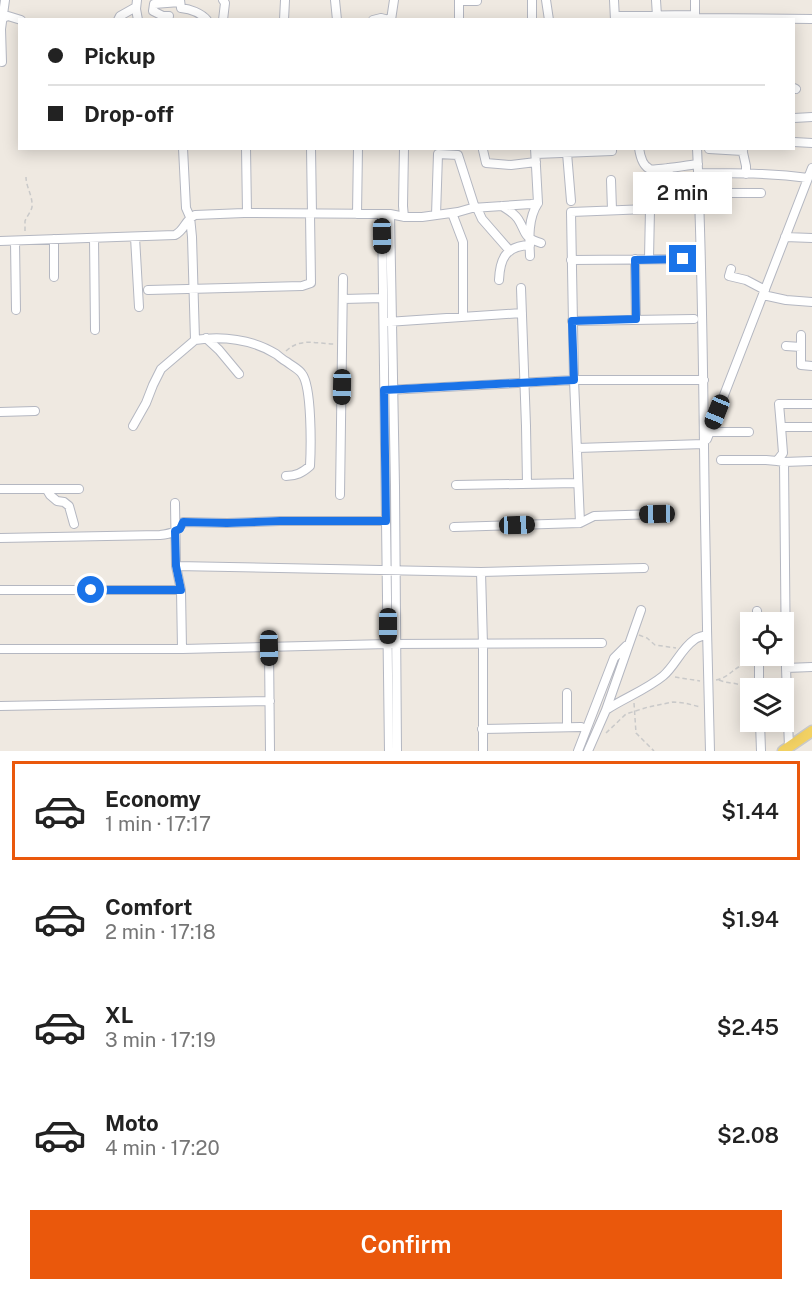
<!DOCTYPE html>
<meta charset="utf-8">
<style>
body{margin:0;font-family:"Public Sans",sans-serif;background:#f2f2f2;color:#222;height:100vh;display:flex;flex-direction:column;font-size:22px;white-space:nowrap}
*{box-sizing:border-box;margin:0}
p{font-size:20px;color:#767676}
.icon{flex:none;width:33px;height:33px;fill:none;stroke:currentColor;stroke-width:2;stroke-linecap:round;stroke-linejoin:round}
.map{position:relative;height:751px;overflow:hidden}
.side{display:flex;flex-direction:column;background:#fff;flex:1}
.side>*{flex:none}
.banner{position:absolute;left:18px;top:18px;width:777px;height:132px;border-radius:0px;box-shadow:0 3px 15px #0003;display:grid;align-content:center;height:132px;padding:0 30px;background:#fff}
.controls{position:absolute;left:740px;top:612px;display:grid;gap:12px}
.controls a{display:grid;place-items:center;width:54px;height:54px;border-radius:0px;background:#fff;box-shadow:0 3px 15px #0003;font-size:30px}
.end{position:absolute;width:27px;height:27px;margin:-14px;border:8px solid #1a73e8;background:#fff;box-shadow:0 0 0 3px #fff}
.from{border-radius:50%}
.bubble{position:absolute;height:42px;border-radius:0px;background:#fff;box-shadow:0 3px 15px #0003;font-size:20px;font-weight:600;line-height:42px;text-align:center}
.car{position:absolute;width:18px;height:36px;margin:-18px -9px;border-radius:8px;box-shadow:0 0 4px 2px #0007;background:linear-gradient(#222 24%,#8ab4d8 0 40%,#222 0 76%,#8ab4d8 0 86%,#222 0)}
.banner b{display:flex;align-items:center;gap:21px;height:57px;font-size:22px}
.banner b+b{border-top:2px solid #e0e0e0}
.banner i{width:15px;height:15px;background:#222}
ul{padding:10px 0 0;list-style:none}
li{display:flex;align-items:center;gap:18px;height:99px;margin:0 12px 9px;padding:0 18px;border:3px solid transparent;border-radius:0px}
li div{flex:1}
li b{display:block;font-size:22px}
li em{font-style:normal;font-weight:600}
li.selected{border-color:#ea580c}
li>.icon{width:54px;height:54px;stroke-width:1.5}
.button{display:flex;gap:12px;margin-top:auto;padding:12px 30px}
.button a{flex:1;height:69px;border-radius:0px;background:#ea580c;color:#fff;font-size:24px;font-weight:600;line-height:69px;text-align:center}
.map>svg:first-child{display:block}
</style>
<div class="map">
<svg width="812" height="751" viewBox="0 0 812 751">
<rect width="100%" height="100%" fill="#efe9e1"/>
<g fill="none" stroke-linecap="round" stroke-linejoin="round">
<g stroke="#b4b7c1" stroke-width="10">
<path id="minor" d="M137,0L136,9L138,20
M180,0L181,8C190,9 201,13 207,20
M223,0L225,3L223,20
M335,0L337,20
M532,0V20
M546,0L549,20
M614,0L615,20
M656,0L657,16
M169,16H163L153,11L154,4L180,2
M615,16L695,15
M695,18L812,19
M0,19L8,16L21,20
M695,19V0
M118,20L120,16L136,7
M284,20L285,0
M373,20L381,18L389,20
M391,20L394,0
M459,20V1H477
M2,62L1,29L5,0
M794,88L796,89
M794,118L812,117
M794,142L812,143
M246,148L247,213
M311,148L312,214
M404,148L403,206L404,217
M639,148C640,155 642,166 650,169C656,171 689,165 698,164
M697,148C703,272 703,395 705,518C706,596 708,673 710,751
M742,148L746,166V174
M709,149L743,151
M483,150L486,163L511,165L536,162
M567,153L571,201
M536,154L612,151V148
M668,168L671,181L677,189V208
M698,173C735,173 772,173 808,178
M611,180L612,210
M700,200L705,194L711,193H761
M502,206C508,210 514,213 518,219C527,233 522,237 541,243
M477,208L482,219L510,251
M452,213L463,242V317
M357,214L358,148
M382,214L389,751
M390,214L405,217H422L458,212L472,208L531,204L538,203
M436,215L438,154L458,155L475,208
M135,237L139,307
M785,237L812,238
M94,238L95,330
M54,239V277
M0,241L175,235C185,230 184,221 195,215L244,213L390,214L395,486L397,751
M15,241L16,310
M530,256C529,238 528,218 538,203L535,148
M635,259L636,319
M649,259L650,209
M571,260L700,259
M731,269L729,276L746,280L765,290
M499,280C500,258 506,246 530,245
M521,288L526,426L527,484
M148,290L302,286L311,283L310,214
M763,295L786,300L812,302
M343,299L383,298
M572,321L694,319
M387,322L522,313
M801,335V365L812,366
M206,338L219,350L239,374
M195,340C222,336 252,339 276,354C280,357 283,360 287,362C292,366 299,369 302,374C312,387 311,448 310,466C302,473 296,476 286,476
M786,346L801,347
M388,390L574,380H704
M0,412L35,411
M133,426L146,403L153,385L161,369L195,340L192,237L190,217L186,208L183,148
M781,427L779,404H812
M709,432H749
M707,439L812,168
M577,448L704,444
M721,460H766L777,461
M784,462L777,461L783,453L781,427H812
M456,485L577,483
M0,489H79
M47,490L50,495L57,501L64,502L69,506L74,524
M340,495L343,278
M175,503L176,566L181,590L182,649
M580,523L594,516L657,514
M454,527L580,523L574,380L571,212L700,207
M0,538L160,535C170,534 178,532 183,522L227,523L280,521H386
M176,566L481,572L644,568
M481,572L483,645V751
M0,590H181
M641,610L606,710C624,698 646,690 663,676C675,666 681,649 694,640C697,637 703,636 707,635
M757,611L758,622
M269,648L270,751
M0,649H182L388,644L602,643
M759,656V688
M786,668L812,667
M567,693V727
M0,706L270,701
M760,722L761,751
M482,729L581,727
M789,747L786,668L784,462L812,461
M578,751L614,658L626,646
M588,751L606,710"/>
</g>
<g stroke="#c9c9c9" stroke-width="13">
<path id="major" d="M783,751L812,731"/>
</g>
<path stroke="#c9c9c9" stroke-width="1.5" stroke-dasharray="4.5 3" stroke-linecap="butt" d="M25,231C25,230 25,222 25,221C27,216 31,212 32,207C33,196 26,187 26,177
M286,351C301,337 317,344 335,344
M639,635L647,638L655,645L676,648
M675,677L700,681
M716,680C732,677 734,664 751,664
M719,680C730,685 743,681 750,692
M634,703L636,733L654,751
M606,733L626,714L648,707L673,702L685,703L700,707"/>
<use href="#minor" stroke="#fff" stroke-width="8"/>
<use href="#major" stroke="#f2d163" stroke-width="10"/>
</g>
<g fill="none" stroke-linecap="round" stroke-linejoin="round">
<path stroke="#1a73e8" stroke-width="8" d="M91,590H181L176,566L175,531L180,529L183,522L227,523L280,521H386L384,390L574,380L572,321L636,319L635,260L683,259"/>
</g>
</svg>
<div class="controls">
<a><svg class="icon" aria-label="locate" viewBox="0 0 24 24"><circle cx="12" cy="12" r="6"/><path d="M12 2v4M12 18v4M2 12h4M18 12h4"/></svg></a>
<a><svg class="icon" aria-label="layers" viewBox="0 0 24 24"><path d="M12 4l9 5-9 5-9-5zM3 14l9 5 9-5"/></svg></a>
</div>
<i class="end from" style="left:91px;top:590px"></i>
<i class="end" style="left:683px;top:259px"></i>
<div class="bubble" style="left:633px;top:172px;width:99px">2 min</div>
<i class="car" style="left:382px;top:236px;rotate:179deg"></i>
<i class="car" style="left:342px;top:387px;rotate:181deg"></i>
<i class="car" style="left:717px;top:412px;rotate:202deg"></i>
<i class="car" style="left:657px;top:514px;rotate:269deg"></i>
<i class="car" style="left:517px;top:525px;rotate:88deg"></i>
<i class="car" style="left:388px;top:626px;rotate:180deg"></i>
<i class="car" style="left:269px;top:648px;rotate:179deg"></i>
<div class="banner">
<b><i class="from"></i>Pickup</b>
<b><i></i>Drop-off</b>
</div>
</div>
<section class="side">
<ul>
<li class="selected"><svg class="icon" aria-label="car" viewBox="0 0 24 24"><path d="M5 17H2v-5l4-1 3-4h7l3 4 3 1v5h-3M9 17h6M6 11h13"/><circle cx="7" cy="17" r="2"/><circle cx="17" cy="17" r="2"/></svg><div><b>Economy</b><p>1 min · 17:17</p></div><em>$1.44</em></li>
<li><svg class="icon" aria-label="car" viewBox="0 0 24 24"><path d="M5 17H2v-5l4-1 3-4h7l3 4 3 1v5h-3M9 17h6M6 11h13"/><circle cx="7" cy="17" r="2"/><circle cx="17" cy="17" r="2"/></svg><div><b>Comfort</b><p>2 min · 17:18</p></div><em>$1.94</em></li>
<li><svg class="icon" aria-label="car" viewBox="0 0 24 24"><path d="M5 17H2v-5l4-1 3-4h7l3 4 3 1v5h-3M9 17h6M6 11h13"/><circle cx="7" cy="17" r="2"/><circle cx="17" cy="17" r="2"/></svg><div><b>XL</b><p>3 min · 17:19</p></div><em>$2.45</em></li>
<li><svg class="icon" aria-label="car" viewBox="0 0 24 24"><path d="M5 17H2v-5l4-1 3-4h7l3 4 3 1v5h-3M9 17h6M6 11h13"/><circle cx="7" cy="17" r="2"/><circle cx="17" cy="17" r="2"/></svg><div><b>Moto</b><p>4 min · 17:20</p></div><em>$2.08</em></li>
</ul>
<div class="button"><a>Confirm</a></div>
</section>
